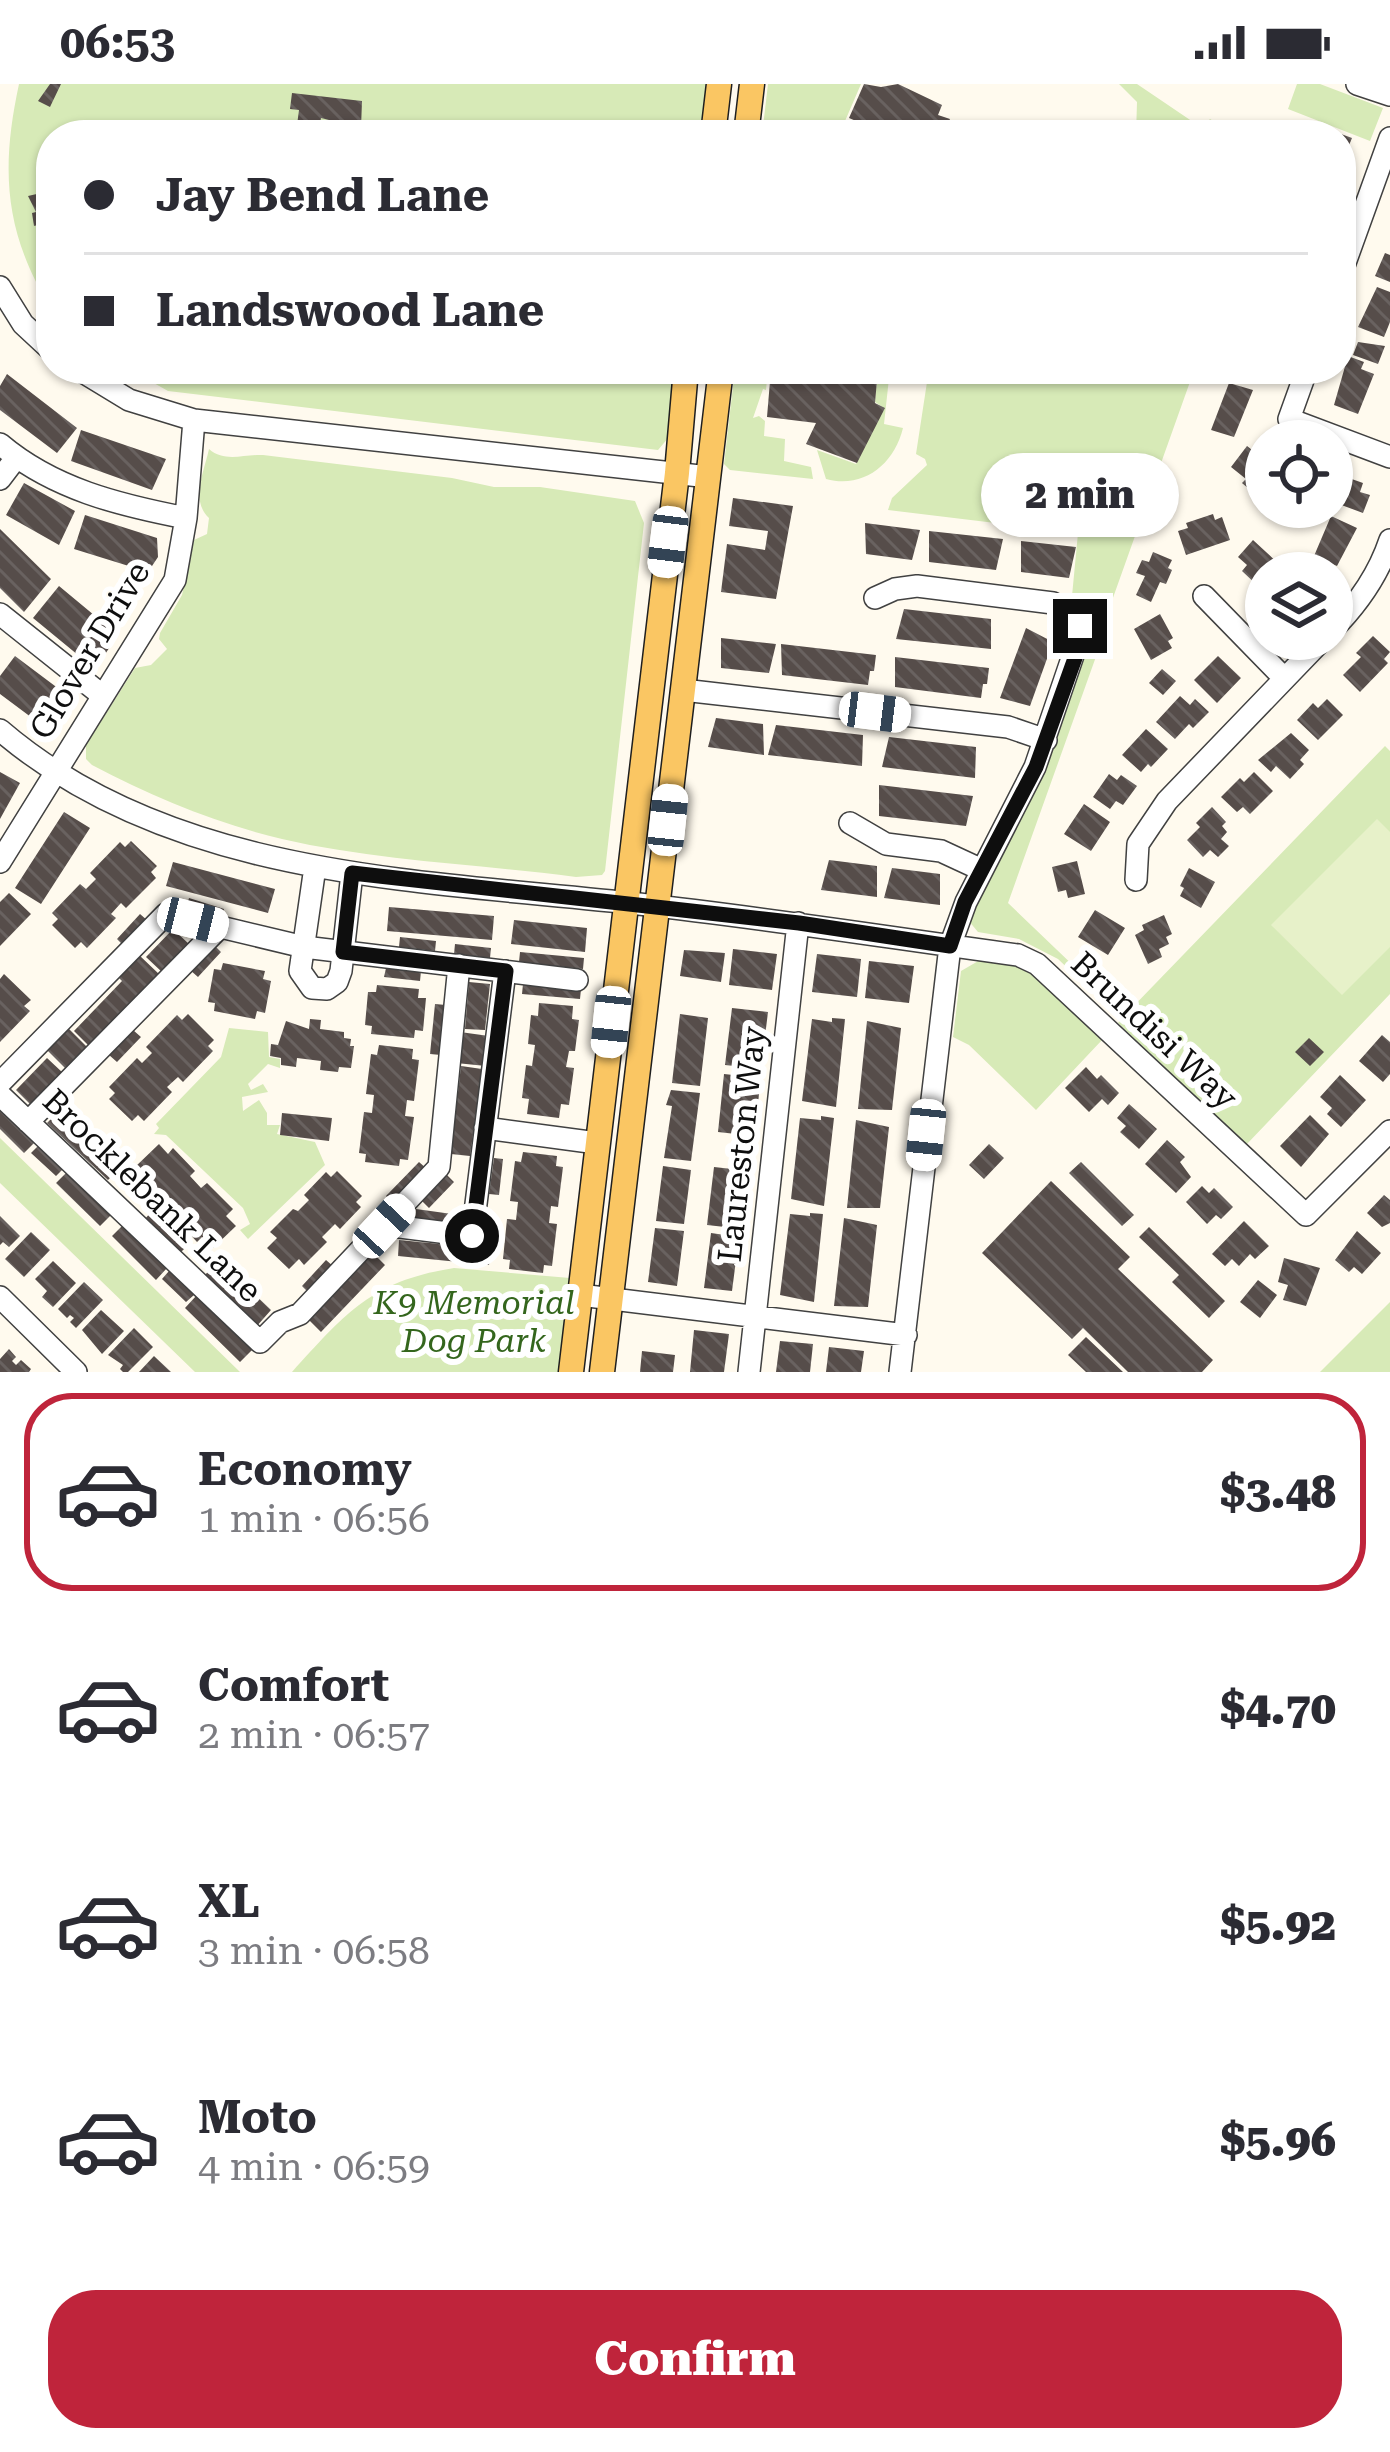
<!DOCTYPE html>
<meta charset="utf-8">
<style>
body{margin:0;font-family:"Roboto Serif",serif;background:#f2f2f3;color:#2b2b33;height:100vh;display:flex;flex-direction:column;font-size:45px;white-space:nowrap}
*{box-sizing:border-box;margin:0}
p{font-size:39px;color:#7c7c81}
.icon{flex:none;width:66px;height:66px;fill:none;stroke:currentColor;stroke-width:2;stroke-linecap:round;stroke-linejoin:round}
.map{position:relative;height:1288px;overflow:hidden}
.sheet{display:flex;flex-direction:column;background:#fff;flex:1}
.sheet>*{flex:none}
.hud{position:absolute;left:36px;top:36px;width:1320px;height:264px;border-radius:48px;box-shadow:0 3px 9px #0004;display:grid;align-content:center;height:264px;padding:0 48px;background:#fff}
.fabs{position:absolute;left:1245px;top:336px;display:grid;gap:24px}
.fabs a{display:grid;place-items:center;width:108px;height:108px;border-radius:50%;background:#fff;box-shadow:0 3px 9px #0004;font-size:60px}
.end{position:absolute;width:54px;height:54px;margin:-27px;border:15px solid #0e0e0e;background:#fff;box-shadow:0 0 0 6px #fff}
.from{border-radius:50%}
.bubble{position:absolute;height:84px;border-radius:42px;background:#fff;box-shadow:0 3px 9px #0004;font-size:39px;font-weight:800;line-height:84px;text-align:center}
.car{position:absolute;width:36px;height:72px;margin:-36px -18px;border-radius:15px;box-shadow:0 0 9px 3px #0007;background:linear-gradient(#fff 24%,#345 0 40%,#fff 0 76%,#345 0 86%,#fff 0)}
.hud b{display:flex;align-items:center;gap:42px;height:114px;font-size:45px}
.hud b+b{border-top:3px solid #e1e1e2}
.hud i{width:30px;height:30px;background:#2b2b33}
ul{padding:21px 0 0;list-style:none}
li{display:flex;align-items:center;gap:36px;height:198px;margin:0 24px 18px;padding:0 24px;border:6px solid transparent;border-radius:48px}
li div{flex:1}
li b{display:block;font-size:45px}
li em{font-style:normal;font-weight:800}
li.active{border-color:#bf243b}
li>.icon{width:108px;height:108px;stroke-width:1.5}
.button{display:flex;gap:24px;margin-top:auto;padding:24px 48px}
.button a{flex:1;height:138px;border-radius:48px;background:#bf243b;color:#fff;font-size:48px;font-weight:800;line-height:138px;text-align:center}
.status{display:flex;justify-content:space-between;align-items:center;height:84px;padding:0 60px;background:#fff;direction:ltr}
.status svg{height:33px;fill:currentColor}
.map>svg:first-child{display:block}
</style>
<div class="status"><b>06:53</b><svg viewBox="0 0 49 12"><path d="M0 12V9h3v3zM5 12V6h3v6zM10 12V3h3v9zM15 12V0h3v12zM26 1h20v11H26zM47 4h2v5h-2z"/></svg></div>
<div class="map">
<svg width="1390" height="1288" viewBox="0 0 1390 1288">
<defs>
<pattern id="building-back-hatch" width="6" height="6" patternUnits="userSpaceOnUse" patternTransform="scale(3)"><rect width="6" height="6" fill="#564d4a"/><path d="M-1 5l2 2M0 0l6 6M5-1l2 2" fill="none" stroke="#696260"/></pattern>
</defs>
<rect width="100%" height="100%" fill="#fffaee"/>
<path fill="#d7eab7" d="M19,0H710L704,51H51V225C5,149 0,88 19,0Z
M768,0H861L839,51H762Z
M1119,0H1137L1202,44L1210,35L1235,51L1146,44L1144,51H1136L1137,18Z
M1297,0H1320L1383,24L1370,57L1288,25Z
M129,285H677L669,353L658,366L168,307Z
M735,285H768L766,306L763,305L753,334L759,332L765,337L764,352L785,355L784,377L811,383L813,395L730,386L724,380Z
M878,285H890L884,340L903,344C894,381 863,405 826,395L817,366L856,380L884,324L875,318Z
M929,285H1107L1191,295L1104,539L1088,534L1083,522L1072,512L1078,449L888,426L892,414L927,381L925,375L916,370Z
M209,365C225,379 244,370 263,371L452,394L494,403H540L635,417L644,439L605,787L602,791L576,793C479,780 377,777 282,755C215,739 153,713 92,681L86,675V661L135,584L151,581L167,565L159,555L160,549L182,511L194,456L207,450L209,434C190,416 204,388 209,365Z
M1092,551L1103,553L1008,819L1125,931L1385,662L1390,667V910L1246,1061L1118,939L1121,935L1058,875L1019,855L978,848L968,836L1058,650Z
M980,876L1011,880L1031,889L1102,956L1036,1026L969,961L953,953L961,887Z
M229,944L268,948L269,973L280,975V984L268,980L248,1000L251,1006L263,1000L268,1008L242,1013L243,1027L259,1016L267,1029V1041H280L277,1050L315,1058L325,1081L248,1155L240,1146L250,1140L243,1124L166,1051L154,1050L159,1044L156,1040L221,973Z
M0,1054L240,1288H195L0,1099Z
M454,1184L570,1194L560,1288H292C346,1229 371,1197 454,1184Z
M1390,1218V1288H1320Z"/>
<path fill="#e7f1c9" d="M1377,735L1390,748V863L1342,911L1271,841Z"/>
<path fill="url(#building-back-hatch)" d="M50,0H61L50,23L38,17Z
M864,0L881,3L898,0L942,21L938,31L950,35L943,51H848L856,37L849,34Z
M292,9L362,17L361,44L321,34L319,44L297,41L299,26L290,25Z
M1322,43L1352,54L1341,81V51H1319Z
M41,109L47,139L34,142L32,129L36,128L28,112Z
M1385,169L1390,171V198L1375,192Z
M1377,203L1390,208V238L1384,253L1358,243Z
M1358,258L1385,262L1378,280L1353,271Z
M1348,272L1364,278L1361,285L1374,290L1358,330L1334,321Z
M771,285H878L875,319L885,324L857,379L806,360L816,339L767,333Z
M7,290L77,344L57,369L0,326V302Z
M1229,299L1253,306L1234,353L1211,346Z
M81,346L166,375L152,406L71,377Z
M1247,362L1266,377V408L1260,403L1255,410L1242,399L1246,395L1231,383Z
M1346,393L1363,399L1360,408L1370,411L1363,429L1336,419Z
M24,399L75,427L59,461L6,431Z
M733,414L793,422L776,515L721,508L727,460L765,466L768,447L729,442Z
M1213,430L1215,436L1222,433L1230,456L1186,471L1178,447L1188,444L1186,439Z
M85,431L157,454L158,473L148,488L74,465Z
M1331,432L1357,444L1337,482L1314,472Z
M865,439L920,446L912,476L866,470Z
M0,445L51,495L24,528L0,504Z
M929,447L1003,455L996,486L929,478Z
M1253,456L1280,481L1272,489H1266L1259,503L1242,487L1247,481L1238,473Z
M1021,457L1076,463L1069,494L1021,488Z
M1153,468L1172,476L1168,484L1172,486L1166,500L1160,498L1151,518L1136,511L1145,492L1136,489L1142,476L1149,478Z
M59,502L118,551L95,585L33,534Z
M904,525L991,535V565L896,555Z
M1160,530L1173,554L1168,557L1172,564L1151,576L1134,545Z
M1026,544L1053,558L1030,622L1000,614Z
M1373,552L1390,568L1384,575L1388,579L1360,608L1343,591L1361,573L1356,569Z
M721,554L776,560L769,589L721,584Z
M781,560L876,571L874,587H870L868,601L782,591Z
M15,572L75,617L55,651L0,610V592Z
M1218,572L1241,594L1217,619L1194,596Z
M895,573L989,584L987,600H983L981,614L895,603Z
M1162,585L1176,597L1163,611L1149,599Z
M1180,612L1190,621L1195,615L1209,628L1193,644L1189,640L1175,655L1156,638Z
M1327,615L1343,631L1318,656L1297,636L1313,619L1318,624Z
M716,634L763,640L764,671L708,663Z
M776,641L863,651L862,682L768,671Z
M1146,645L1168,665L1151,683L1148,680L1141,688L1122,671Z
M1291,649L1309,666L1300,676L1304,680L1290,695L1276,682L1271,688L1258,676Z
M889,653L976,663L975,694L882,683Z
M0,688L20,699L0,735Z
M1254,688L1273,707L1250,730L1243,723L1237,728L1221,713L1240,694L1244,698Z
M1109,690L1117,696L1121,691L1137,702L1123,721L1116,717L1110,725L1093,713Z
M879,701L973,712L966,742L879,732Z
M1084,720L1110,738L1091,767L1064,750Z
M1212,723L1226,738L1222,742L1227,748L1221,755L1229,762L1218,773L1210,766L1203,773L1187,756L1200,743L1196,739Z
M64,728L90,744L41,820L15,804Z
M131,757L157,782L151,788L156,794L126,824L121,819L111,830L116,834L87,864L81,858L75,864L52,841L58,835L52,829L80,800L86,805L96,795L90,789L120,758L125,763Z
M829,776L877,782V813L821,806Z
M1077,777L1085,810L1068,814L1066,806L1058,808L1052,783Z
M173,778L275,805L268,829L166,802Z
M892,784L940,790V821L884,814Z
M1189,784L1215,798L1201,824L1180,812L1184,804L1180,802Z
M9,809L31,830L0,862V818Z
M189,814L224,825L221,835L186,824Z
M389,823L494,832L492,856L387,847Z
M1095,826L1125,844L1108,871L1078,853Z
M140,830L148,837L124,862L117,855Z
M1164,831L1172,850L1166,853L1169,860L1159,865L1162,873L1148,880L1135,851L1144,846L1142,841Z
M514,836L587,844L585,868L511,860Z
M173,845L190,861L163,889L146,873Z
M400,853L436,857L435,867L399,863Z
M455,860L491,864L490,874L454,870Z
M214,861L221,868L198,893L190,886Z
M733,865L777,870L772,906L729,901Z
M684,866L725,869L721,898L680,892Z
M520,868L584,874L583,885L519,878Z
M817,870L861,875L857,913L812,908Z
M139,871L160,891L90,963L74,947L122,897L118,893Z
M869,877L914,882L909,919L865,914Z
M223,879L265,887L263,895L271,897L265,929L257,927L255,935L214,927L215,919L208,918L214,885L221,886Z
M386,884L421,887L420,897L384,893Z
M4,890L31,916L24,922L30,927L0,958V895Z
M469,898L490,900L485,946L465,945Z
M523,900L581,905L580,915L522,910Z
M377,901L419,905L418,914H426L423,947L415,946L414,954L371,950L372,942L365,941L368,908H376Z
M539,919L573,922L572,935L579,936L575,967H569L566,983L574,984L569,1021L561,1020L559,1034L527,1030L529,1015L522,1014L526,981L532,982L535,961L528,960L531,931L538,932Z
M435,920L446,921L441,971L430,970Z
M732,924L768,928L761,985L725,981Z
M188,930L214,956L208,962L213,967L183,998L178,993L167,1003L172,1008L144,1037L138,1031L132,1037L109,1015L115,1009L109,1003L137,974L142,979L152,969L146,963L177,931L182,936Z
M680,930L708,934L700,1002L672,999Z
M832,934L845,935L836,1023L802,1017L812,935L832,938Z
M310,935L321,936L320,945L344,948V954L351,955L350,962H354L351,984L339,983L338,988L320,986L321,977L297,974L296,983L281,981V974L270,972L271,960L278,961L286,937L309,945Z
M867,937L901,944L892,1026L858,1025Z
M68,944L89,965L68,987L47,966Z
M133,946L141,953L117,978L109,971Z
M460,948L489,952L486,982L456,979Z
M1382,951L1390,958V990L1383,998L1359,977Z
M1309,954L1324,968L1310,982L1295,968Z
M379,961L413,965L412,975L419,976L414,1017L407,1016L405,1032L414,1033L408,1076L400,1075L399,1082L365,1078L366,1070L359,1069L364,1028L372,1029L374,1011L366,1010L371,970L377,971Z
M47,974L63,989L32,1022L16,1006Z
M461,982L482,985L470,1072L451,1070Z
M1086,983L1097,995L1101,991L1119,1009L1108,1021L1102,1015L1089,1028L1065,1004Z
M724,990L761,994L754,1052L718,1048Z
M1340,991L1366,1016L1341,1043L1327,1030L1332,1024L1320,1013Z
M671,1006L700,1009L691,1077L664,1074L672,1022L666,1021Z
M1129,1020L1157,1045L1139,1065L1120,1048L1126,1042L1117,1034Z
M0,1022L36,1057L24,1069L0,1045Z
M63,1023L124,1080L108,1096L47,1039Z
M282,1029L332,1034L329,1057L280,1051Z
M1310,1031L1329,1050L1301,1083L1280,1062Z
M821,1032L834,1034L824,1122L791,1115L800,1034L821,1036Z
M856,1036L889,1043L880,1124H847Z
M1167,1056L1185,1073L1180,1078L1191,1093L1176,1109L1145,1080Z
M159,1060L168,1070L173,1064L195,1087L190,1092L201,1104L207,1099L233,1125L226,1132L236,1142L213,1164L202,1153L197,1158L175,1134L179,1130L164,1114L159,1119L139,1099L144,1094L134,1084Z
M989,1060L1004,1074L984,1095L969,1081Z
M39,1061L63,1085L56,1092L31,1069Z
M523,1068L557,1072L556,1082L563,1083L558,1123L551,1122L549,1139L557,1140L552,1182L544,1181L543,1189L509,1185L510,1176L503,1175L507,1135L516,1136L518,1118L510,1117L515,1077L521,1078Z
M494,1074L503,1075L499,1111L489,1110Z
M419,1078L427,1085L393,1120L386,1112Z
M1081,1078L1134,1131L1122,1142L1069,1089Z
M663,1082L691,1086L684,1140L656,1137Z
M714,1083L750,1087L743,1145L707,1141Z
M68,1087L112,1130L100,1142L56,1099Z
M337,1087L362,1112L356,1118L361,1123L340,1145L335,1140L322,1153L327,1158L304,1181L299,1175L289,1185L267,1164L277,1154L270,1148L293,1125L298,1127L309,1116L304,1111L326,1088L331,1093Z
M447,1091L454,1098L429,1124L422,1117Z
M1051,1097L1130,1173L1118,1185L1213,1276L1202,1288H1128L1083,1244L1072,1255L982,1169Z
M1202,1102L1209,1109L1214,1104L1233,1123L1221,1135L1216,1131L1207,1140L1186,1118Z
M1384,1111L1390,1116V1139L1382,1143L1367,1129Z
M416,1125L452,1130L451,1140L415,1135Z
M151,1128L188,1161L181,1168L145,1135Z
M810,1129L823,1130L814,1218L780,1211L790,1130L810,1132Z
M0,1132L20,1152L9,1163L3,1158L0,1161Z
M844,1134L877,1141L868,1223L834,1222Z
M1244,1137L1269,1162L1255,1175L1250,1170L1239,1182L1232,1175L1225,1182L1212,1170Z
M124,1140L167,1184L156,1196L112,1152Z
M1149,1143L1225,1217L1209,1234L1172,1198L1179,1191L1139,1153Z
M655,1144L684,1147L677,1202L648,1198Z
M1357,1147L1381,1169L1362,1190L1354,1183L1349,1188L1335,1176Z
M31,1148L50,1166L24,1193L5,1175Z
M711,1149L739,1153L732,1207L704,1204Z
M399,1156L491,1165L489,1181L398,1172Z
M373,1169L385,1181L321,1248L309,1236Z
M1284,1174L1320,1184L1306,1222L1283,1216L1288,1201L1278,1198Z
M219,1176L271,1226L256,1243L204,1192Z
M326,1176L334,1183L309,1209L302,1202Z
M53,1177L76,1199L53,1223L42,1213L47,1207L35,1195Z
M169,1187L194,1211L186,1218L162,1195Z
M1258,1196L1277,1211L1260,1234L1240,1218Z
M84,1198L103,1216L76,1244L70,1238L74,1234L70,1231L67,1234L58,1225Z
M196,1212L252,1266L240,1278L185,1224Z
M101,1226L124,1247L102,1270L82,1246Z
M134,1244L153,1263L128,1288H123L120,1285L123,1281L108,1271Z
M694,1246L729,1250L724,1288H690Z
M1086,1253L1123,1288H1086L1068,1271Z
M780,1257L813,1260L810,1288H776Z
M829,1263L864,1267L861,1288H826Z
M9,1265L16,1273L12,1277L16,1281L21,1276L31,1285L29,1288H0V1275Z
M642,1267L675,1271L673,1288H640Z
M154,1272L171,1288H139Z"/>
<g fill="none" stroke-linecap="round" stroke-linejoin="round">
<g stroke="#414141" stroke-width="24">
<path id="minor" d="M1357,0L1390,11
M1341,190L1390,54
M0,203L23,240L51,266
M78,285L129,316L194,336L709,393
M1307,285L1289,335L1390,373
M0,360C53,405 119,421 186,434
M0,395L16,374
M1204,512L1283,593
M875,514L895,505L917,502L1053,519L1071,529L1081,548L1035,683L966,818L950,862L900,1288
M0,530L103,612
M1332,546C1357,521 1379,489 1390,456
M683,606L1008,643L1046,656
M0,646C173,795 424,796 639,820C766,834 892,854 1018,871L1037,880L1306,1131L1390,1047
M850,739L886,760L941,767L982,786
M0,778L175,496L186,434L194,336
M315,783L300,887L312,904L327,905L337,898L341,887L352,789
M1136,796L1138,760L1167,717L1323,555
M0,999L166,830L304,863L577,896
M0,1011L260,1258L280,1238L300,1230L439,1083L459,881
M28,1038L220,843
M485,1044L597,1059
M384,1141L472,1152L505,887
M580,1211L906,1251
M0,1213L76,1288
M749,1288L798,839"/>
</g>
<g stroke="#1f1f1f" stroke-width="27">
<path id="major" d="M713,51L719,0
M746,51L752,0
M571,1288L677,389L686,285
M602,1288L721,285"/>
</g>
<use href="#minor" stroke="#fff" stroke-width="21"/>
<use href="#major" stroke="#fac663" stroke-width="24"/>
</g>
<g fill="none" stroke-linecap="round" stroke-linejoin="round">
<path stroke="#0e0e0e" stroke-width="15" d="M472,1152L506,887L343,868L352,789L799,839L950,862L965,818L1036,683L1079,563L1080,542"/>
</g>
<g text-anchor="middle" stroke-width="12" stroke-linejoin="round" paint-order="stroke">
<g font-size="33" fill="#0e0e0e" stroke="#fff">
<text transform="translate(89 566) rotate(-59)" y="12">Glover Drive</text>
<text transform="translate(1155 946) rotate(43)" y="12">Brundisi Way</text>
<text transform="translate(741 1060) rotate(-84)" y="12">Laureston Way</text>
<text transform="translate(153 1111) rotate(44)" y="12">Brocklebank Lane</text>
</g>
<g font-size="33" font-style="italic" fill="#34661d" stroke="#fff">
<text x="474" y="1230">K9 Memorial<tspan x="474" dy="38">Dog Park</tspan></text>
</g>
</g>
</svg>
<div class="fabs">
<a><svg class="icon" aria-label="locate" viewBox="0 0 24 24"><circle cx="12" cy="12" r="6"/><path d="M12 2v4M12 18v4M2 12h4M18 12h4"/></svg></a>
<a><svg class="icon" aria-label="layers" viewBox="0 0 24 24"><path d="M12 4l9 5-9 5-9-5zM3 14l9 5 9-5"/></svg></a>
</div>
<i class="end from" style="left:472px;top:1152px"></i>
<i class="end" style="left:1080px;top:542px"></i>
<div class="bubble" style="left:981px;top:369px;width:198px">2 min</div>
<i class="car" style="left:668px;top:458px;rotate:187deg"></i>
<i class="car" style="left:875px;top:628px;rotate:97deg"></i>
<i class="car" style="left:668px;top:736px;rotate:6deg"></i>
<i class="car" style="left:193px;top:836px;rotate:104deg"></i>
<i class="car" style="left:611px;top:938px;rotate:186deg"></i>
<i class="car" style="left:926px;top:1051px;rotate:186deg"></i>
<i class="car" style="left:384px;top:1142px;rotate:43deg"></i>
<div class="hud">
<b><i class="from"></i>Jay Bend Lane</b>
<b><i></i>Landswood Lane</b>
</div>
</div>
<section class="sheet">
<ul>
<li class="active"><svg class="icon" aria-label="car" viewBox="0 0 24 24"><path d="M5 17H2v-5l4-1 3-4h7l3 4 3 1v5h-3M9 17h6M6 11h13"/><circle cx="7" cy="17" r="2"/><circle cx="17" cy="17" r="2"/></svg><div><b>Economy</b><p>1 min · 06:56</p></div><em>$3.48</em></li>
<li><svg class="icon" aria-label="car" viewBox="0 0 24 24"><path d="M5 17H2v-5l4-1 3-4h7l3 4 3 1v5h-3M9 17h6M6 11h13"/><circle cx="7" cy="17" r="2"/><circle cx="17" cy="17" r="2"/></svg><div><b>Comfort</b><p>2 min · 06:57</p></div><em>$4.70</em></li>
<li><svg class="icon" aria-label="car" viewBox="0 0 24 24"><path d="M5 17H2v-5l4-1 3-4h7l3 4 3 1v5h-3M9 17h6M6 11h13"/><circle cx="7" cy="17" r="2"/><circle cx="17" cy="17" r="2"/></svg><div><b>XL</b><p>3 min · 06:58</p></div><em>$5.92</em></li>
<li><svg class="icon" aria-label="car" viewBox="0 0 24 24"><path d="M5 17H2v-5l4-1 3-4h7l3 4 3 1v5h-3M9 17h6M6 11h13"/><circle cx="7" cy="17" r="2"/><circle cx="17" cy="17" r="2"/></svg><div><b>Moto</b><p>4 min · 06:59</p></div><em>$5.96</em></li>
</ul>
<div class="button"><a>Confirm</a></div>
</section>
